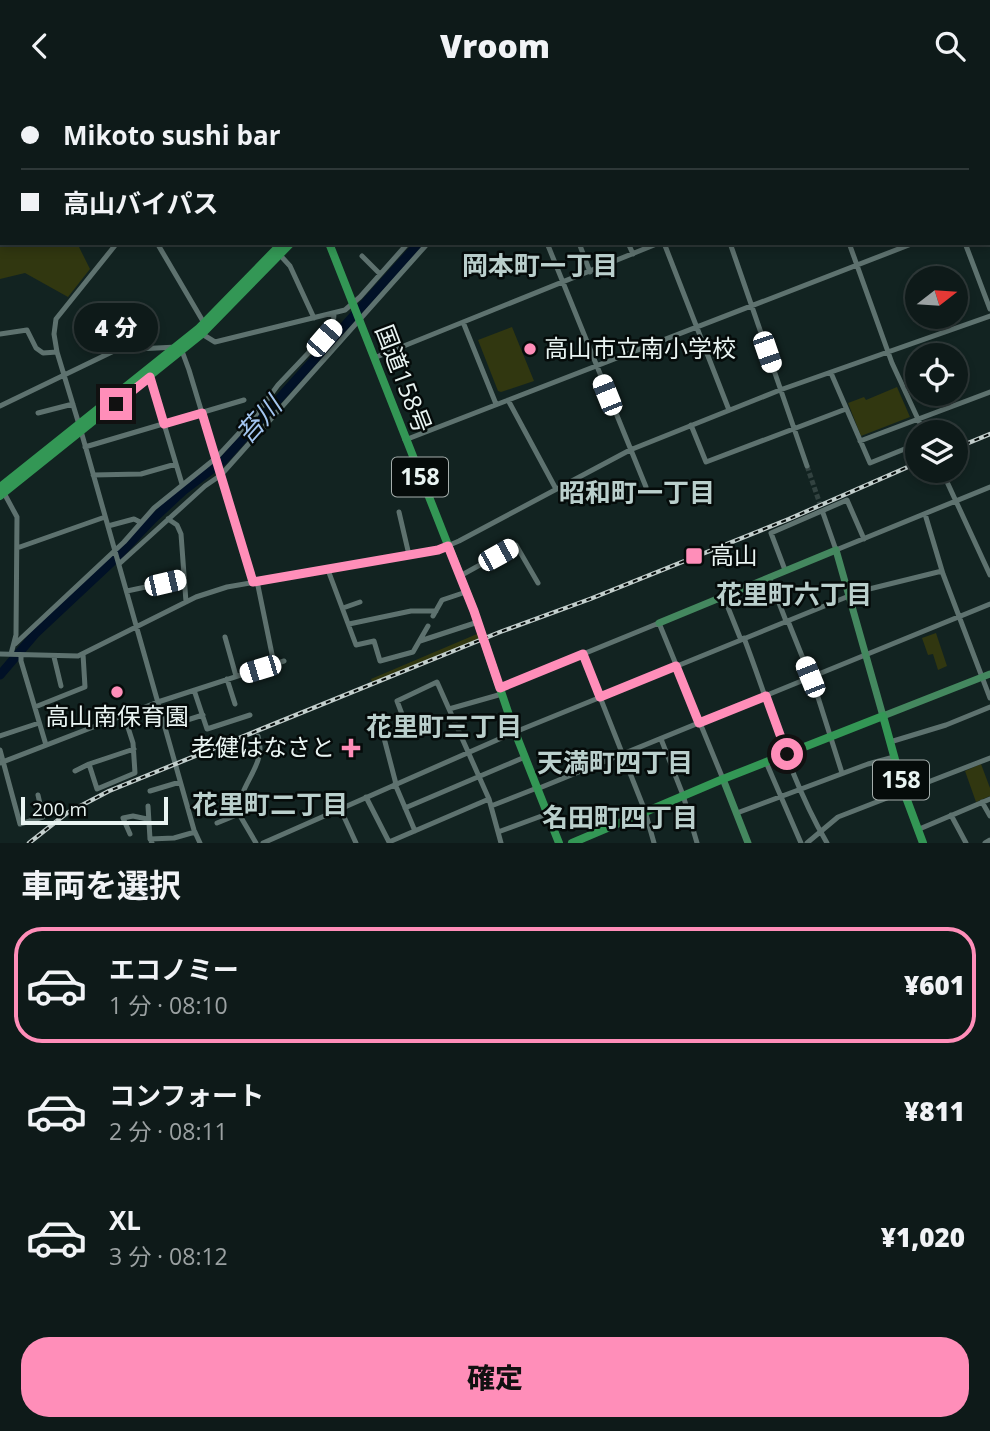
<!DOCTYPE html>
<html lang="ja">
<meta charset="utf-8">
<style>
body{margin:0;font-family:"Open Sans","Noto Sans JP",sans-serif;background:#1c2726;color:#f1f3f6;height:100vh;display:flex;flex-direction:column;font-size:26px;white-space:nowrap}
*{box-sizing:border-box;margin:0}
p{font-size:23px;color:#9ba1a2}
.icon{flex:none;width:38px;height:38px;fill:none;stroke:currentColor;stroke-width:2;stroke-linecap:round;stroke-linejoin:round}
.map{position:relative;height:752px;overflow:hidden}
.sheet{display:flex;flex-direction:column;background:#0e1a19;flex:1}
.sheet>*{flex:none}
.guide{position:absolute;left:0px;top:0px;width:990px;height:154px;box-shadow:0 4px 10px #0003,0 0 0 2px #2e3838;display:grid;align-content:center;height:154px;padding:0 21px;background:#0e1a19}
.needle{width:46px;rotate:73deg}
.tools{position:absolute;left:905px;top:175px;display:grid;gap:14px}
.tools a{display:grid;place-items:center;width:63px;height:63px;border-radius:50%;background:#0e1a19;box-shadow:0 4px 10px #0003,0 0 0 2px #2e3838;font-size:35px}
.scale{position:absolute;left:21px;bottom:18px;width:147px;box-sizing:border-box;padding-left:7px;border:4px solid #e9f4f2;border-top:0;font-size:19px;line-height:24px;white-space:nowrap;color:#e9f4f2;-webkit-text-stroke:5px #050b0a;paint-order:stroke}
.end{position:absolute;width:32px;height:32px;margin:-16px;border:9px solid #ff8eb9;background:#111;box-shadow:0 0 0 4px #111}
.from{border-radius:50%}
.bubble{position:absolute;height:49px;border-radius:24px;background:#0e1a19;box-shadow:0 4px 10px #0003,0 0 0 2px #2e3838;font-size:23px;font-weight:800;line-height:49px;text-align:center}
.car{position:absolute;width:21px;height:42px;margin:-21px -10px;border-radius:9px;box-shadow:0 0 5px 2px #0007;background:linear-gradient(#fff 24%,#345 0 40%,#fff 0 76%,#345 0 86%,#fff 0)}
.guide b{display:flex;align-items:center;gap:24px;height:66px;font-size:26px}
.guide b+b{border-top:2px solid #2e3838}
.guide i{width:18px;height:18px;background:#f1f3f6}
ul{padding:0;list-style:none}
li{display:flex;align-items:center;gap:21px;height:116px;margin:0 14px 10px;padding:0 7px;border:4px solid transparent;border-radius:28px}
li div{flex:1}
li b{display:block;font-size:26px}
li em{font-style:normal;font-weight:800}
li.active{border-color:#ff8eb9}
li>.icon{width:63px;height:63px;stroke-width:1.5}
h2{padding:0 21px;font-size:32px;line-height:84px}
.cta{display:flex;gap:14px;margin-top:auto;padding:14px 21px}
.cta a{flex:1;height:80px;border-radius:28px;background:#ff8eb9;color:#111;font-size:28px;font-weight:800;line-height:80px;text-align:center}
header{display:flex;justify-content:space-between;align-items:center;height:91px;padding:0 21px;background:#0e1a19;font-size:32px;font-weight:800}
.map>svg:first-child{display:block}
</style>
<header><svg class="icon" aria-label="back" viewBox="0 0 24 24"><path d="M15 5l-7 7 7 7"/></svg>Vroom<svg class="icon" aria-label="search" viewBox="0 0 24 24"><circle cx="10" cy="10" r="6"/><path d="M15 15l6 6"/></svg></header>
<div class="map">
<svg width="990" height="752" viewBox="0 0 990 752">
<rect width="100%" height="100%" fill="#122321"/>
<path fill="#313710" d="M0,1L2,152H77L90,178L68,206L25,182L0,188Z
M512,236L534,290L501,301L498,300L478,249Z
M897,296L910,326L861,345L848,312L864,306L866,309Z
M936,542L947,575L938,579L933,563L928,564L922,547Z
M477,543L479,548L372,591L371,588Z
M981,673L990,697V705L976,711L965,680Z"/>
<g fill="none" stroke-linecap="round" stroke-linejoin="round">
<path stroke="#011127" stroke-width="9" d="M623,2L627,0
M0,584L35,543L115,468L153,428L183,400L223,370L419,152"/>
<path stroke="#324240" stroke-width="5" stroke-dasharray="5 2.5" stroke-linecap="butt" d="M807,375L823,422"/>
<path stroke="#5e726f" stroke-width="5" d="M107,0V2
M278,0L279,2
M447,0L448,2
M487,0V2
M527,0V2
M558,0L559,2
M671,0L672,2
M793,0V2
M916,0V2
M389,2L392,0
M602,2L605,0
M643,2L647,0
M989,31H990
M989,93H990
M989,103L990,107
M989,126L990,125
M117,152L56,228L54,243L57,261L81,340L194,739L200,752
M157,152L204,232
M547,152L646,396
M579,152L590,181
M628,152L633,163
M664,152L729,319
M730,152L807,375
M849,152L892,272L924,341
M965,152L990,218
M280,164L290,175L314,227
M362,165L380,183
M463,231L496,313
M0,243L27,239L36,257L43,262L57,261
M202,243L215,251L345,219L360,206L408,152
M374,267L659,152
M831,282L870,372L917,353
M150,286L182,393
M508,309L556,398
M0,315L116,259L177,256L182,260L189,279L253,491
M38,322L73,313
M691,334L706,371L846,318
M405,349L914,152
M860,350L990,301
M85,356L244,309
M942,380L990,484
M93,384L141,383L176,373
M4,402L17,426L16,544L11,563
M399,421L409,464
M823,422L836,459L990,396
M925,423L943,483L990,607
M168,428L177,434L181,443L186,511
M108,435L134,428L140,431
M17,457L105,426
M119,473L205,395L221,384L428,152
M328,479L356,554L374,550L380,570L413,561L428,535
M785,479L771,442L847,409L864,448
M460,485L516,454L538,492
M769,486L786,530
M257,490L274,573
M127,500L183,488
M849,503L942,480
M723,504L741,549
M343,517L360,511
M433,525L442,509L466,501
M788,530L816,600L842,682
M349,533L411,520H436
M225,546L236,585
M744,547C770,615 790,689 827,752
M420,550L478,531
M15,553L124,451L154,417L216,367L255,325L278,294L333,236L334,223
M0,563L78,565L196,506L227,496L438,459L459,450L630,359L780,299L990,225
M583,563L645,720L654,752
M21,564V570L46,654
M54,566L61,595
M227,588L235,613
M500,597L659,532L723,688
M194,599L207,638L250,624
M35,616L85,596L83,563
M449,618L502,603
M124,624L133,652L135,682L97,698L89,673L134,658
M165,636L203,624
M0,645L39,632
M661,648L683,704L697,752
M890,651L946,634L990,616
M0,659L20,733L43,726L38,704
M766,671L801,752
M0,672L158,611L284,570
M75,680L89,673
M395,693L415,740
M396,693L384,647L408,639L397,610L437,591L489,708L501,752
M537,698L990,513
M150,700L180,691
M366,706L389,751L489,708
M982,711L990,725
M148,715L150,748
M491,715L537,697
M340,717L356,752
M405,717L525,666
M737,722L868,673L894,666
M239,723L256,752
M951,724L966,752
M217,732L239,723C237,693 268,675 258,645
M917,739L990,708
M498,741L547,723
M130,743L123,727L133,725L147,728
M152,752L150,748L174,747L195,741
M263,752L515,641L849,505
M807,752L838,726L990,667
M985,752L990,749"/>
<path stroke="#44885f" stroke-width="7" d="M659,532L836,459L883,625L990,583
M723,688L748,752"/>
<path stroke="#339755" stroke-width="8" d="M271,0L272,2
M427,2L429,0
M438,2L440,0
M329,152L474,520L513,636L559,752
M0,396L198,238L282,152
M0,405L202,243L291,152
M572,752L723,688L883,625L904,701L923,752"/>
<g stroke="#c2cecc" stroke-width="4.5">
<path id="rail" d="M956,357L990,343
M29,752L67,722L109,700L500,541L590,508L789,428L917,372"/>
</g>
<use href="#rail" stroke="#050b0a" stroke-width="2" stroke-dasharray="5" stroke-linecap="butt"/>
</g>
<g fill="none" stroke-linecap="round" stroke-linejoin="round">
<path stroke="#ff8eb9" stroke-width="9" d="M116,313L150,286L164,333L202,322L253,491L438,459L448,455L474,520L500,597L583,563L600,606L676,575L699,632L766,605L787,663"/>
</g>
<g fill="#ff8eb9" stroke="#050b0a" stroke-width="2.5">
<circle cx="530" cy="258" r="7"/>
<rect x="685" y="456" width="18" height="18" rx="3.5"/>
<circle cx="117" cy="601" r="7"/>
<path d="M347.5 646.5h7v7h7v7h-7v7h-7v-7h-7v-7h7z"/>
</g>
<g text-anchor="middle" stroke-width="5" stroke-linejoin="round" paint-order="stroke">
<g fill="#050b0a" stroke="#a5aeac" stroke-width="2">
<rect x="392" y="366.5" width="56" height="39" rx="5"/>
<rect x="873" y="669.5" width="56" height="39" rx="5"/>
</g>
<g font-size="23" font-weight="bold" fill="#e9f4f2">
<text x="420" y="394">158</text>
<text x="901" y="697">158</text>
</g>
<g font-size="24" fill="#e9f4f2" stroke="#050b0a" text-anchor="start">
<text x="544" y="266">高山市立南小学校</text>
<text x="710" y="473">高山</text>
<text x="117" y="634" text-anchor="middle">高山南保育園</text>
<text x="335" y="665" text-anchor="end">老健はなさと</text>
</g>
<g font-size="24" fill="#e9f4f2" stroke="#050b0a">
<text transform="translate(403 288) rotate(69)" y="8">国道158号</text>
</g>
<g font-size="26" font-weight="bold" fill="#bacfcc" stroke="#050b0a">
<text x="540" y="184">岡本町一丁目</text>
<text x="637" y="411">昭和町一丁目</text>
<text x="794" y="513">花里町六丁目</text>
<text x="444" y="645">花里町三丁目</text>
<text x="615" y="681">天満町四丁目</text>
<text x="270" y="723">花里町二丁目</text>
<text x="620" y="736">名田町四丁目</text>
</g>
<g font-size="26" font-style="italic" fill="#a4c6f1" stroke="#050b0a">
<text transform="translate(259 329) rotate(-48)" y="9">苔川</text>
</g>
</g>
</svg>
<div class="tools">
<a><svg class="needle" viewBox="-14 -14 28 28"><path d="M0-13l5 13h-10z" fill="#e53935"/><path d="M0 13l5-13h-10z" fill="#9ba1a2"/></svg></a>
<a><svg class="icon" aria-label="locate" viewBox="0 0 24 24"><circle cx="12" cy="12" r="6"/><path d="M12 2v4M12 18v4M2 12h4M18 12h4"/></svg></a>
<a><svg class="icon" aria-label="layers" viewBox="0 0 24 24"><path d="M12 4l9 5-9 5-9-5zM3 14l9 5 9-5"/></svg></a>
</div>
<div class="scale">200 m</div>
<i class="end from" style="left:787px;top:663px"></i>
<i class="end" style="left:116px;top:313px"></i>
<div class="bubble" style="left:74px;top:212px;width:84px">4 分</div>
<i class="car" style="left:324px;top:247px;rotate:41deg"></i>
<i class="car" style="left:767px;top:261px;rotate:161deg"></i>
<i class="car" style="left:607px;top:304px;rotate:338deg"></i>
<i class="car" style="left:498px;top:464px;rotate:61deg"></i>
<i class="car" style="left:165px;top:492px;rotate:77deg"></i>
<i class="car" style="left:260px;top:578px;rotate:253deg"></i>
<i class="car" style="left:810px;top:586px;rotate:338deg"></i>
<div class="guide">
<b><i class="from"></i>Mikoto sushi bar</b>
<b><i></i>高山バイパス</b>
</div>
</div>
<section class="sheet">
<h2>車両を選択</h2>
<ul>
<li class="active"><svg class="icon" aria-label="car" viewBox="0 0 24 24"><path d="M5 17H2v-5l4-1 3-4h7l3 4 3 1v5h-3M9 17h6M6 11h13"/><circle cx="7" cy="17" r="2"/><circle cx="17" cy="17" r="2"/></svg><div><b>エコノミー</b><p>1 分 · 08:10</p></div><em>¥601</em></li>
<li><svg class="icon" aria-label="car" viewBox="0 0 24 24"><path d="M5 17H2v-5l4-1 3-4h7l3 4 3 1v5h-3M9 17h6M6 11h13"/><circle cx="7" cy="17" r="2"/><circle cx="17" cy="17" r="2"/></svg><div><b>コンフォート</b><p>2 分 · 08:11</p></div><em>¥811</em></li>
<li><svg class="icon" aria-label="car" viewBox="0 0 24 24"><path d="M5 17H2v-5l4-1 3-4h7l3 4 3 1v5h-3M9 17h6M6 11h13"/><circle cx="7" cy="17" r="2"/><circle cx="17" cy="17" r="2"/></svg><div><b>XL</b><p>3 分 · 08:12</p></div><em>¥1,020</em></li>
</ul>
<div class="cta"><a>確定</a></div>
</section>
